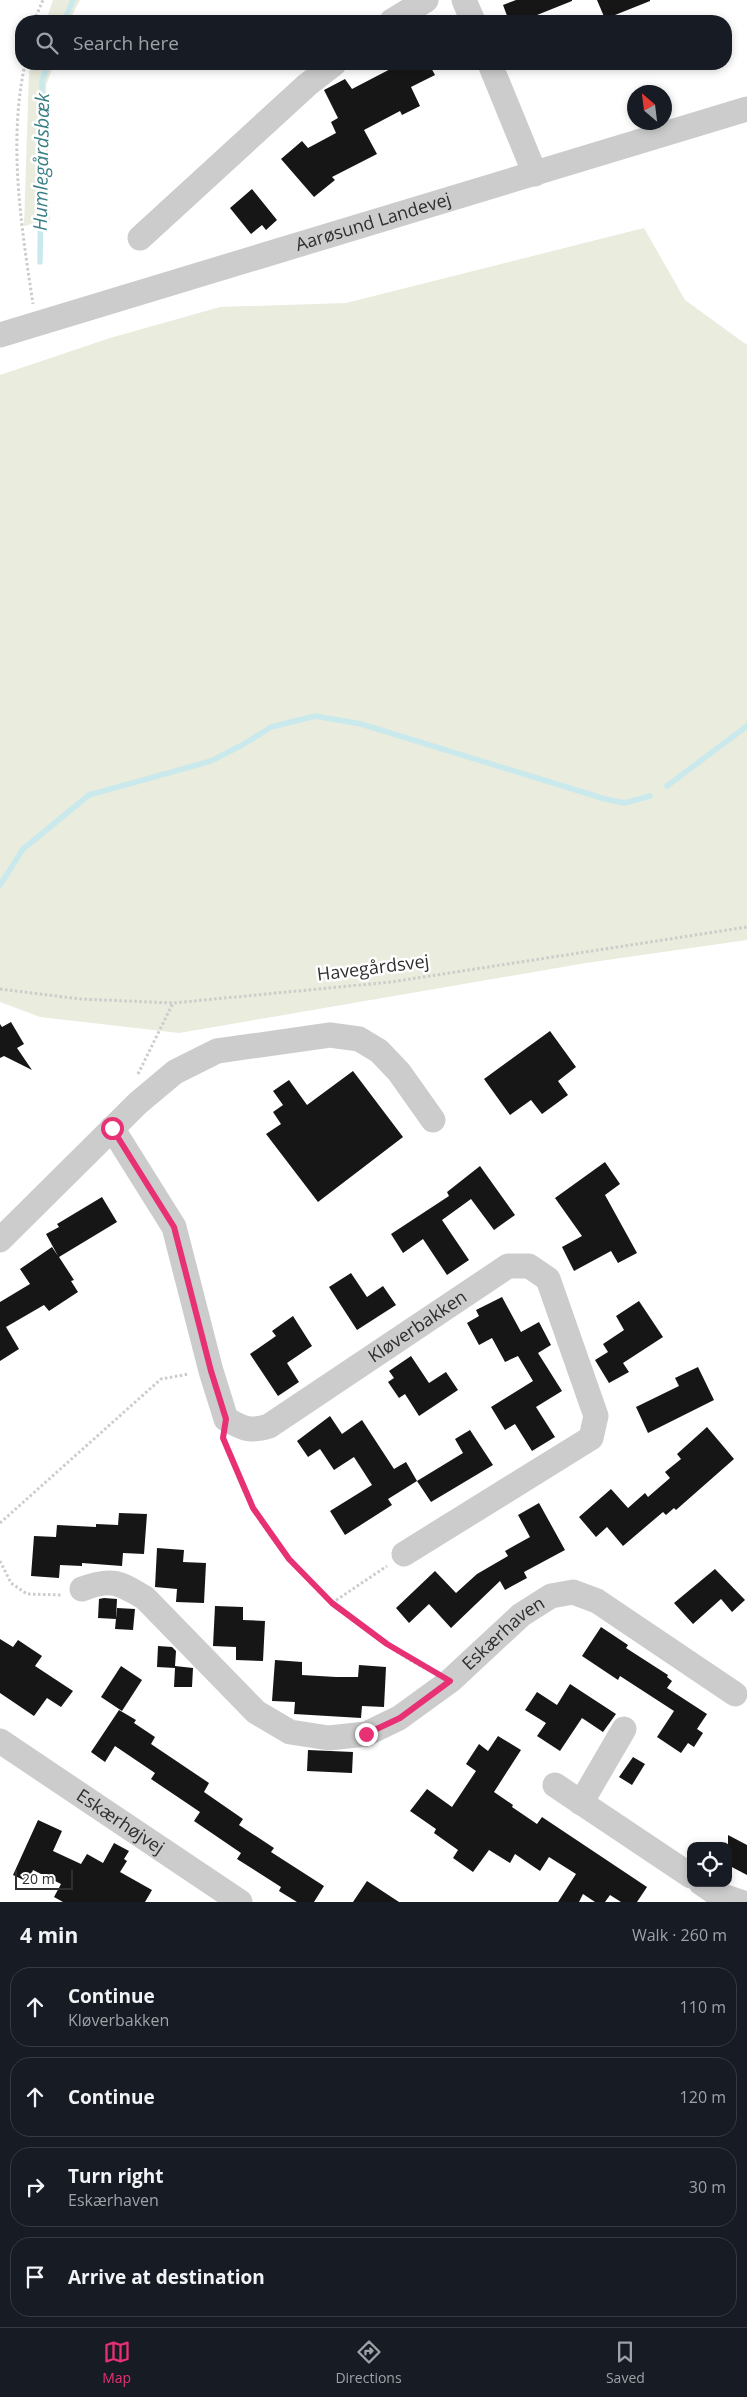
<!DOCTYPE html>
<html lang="en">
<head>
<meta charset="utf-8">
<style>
  :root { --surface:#171b24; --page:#20242c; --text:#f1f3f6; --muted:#9ea1a6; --line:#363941; --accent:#e73174 }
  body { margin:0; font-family:"Open Sans",sans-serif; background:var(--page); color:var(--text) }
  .controls { position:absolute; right:15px; bottom:15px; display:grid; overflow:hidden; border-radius:10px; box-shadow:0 2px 8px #0003 }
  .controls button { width:45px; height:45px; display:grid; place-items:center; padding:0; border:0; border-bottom:1px solid var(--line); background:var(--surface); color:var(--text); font:25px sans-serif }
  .compass { position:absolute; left:627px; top:85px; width:45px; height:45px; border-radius:50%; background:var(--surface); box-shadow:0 2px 8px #0003; rotate:332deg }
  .scale { position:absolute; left:15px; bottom:12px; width:58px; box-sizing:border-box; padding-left:5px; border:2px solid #2f2f2f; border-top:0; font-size:14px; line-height:18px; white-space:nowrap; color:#2f2f2f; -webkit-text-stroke:4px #fff; paint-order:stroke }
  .stop { position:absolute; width:15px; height:15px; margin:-11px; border:4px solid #e73174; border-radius:50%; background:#fff }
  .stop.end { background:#e73174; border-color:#fff; box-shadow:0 1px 5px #0008 }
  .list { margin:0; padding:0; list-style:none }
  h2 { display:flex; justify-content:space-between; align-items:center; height:65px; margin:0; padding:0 20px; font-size:21px }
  h2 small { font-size:16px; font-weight:400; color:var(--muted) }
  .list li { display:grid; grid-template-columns:32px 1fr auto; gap:15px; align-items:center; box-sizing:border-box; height:80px; margin:0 10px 10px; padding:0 10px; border:1px solid var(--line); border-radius:20px }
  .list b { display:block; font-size:19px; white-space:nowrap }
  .list p { margin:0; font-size:16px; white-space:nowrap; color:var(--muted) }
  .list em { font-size:16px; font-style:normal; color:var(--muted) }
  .icon { flex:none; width:28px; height:28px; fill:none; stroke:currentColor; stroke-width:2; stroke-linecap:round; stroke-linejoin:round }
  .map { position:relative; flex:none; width:747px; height:1902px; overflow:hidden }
  .search { position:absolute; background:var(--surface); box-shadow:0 2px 8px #0003; left:15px; right:15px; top:15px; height:55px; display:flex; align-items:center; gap:12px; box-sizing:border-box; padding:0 18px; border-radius:20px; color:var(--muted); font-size:19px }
  .sheet { height:425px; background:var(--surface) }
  nav { display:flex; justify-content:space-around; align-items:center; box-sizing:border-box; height:70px; border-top:1px solid var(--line); background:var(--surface); font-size:14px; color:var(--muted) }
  nav a { display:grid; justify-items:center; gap:2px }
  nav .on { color:var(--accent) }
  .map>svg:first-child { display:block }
</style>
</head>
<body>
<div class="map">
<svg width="747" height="1902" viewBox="0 0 747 1902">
  <rect width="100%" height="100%" fill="#fff"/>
  <g fill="#eaecdd">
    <polygon points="53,0 80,0 69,21 46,21"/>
    <polygon points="32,64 54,64 46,85 50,220 24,226 29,72"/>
    <polygon points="644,228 685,300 747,345 747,940 586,963 179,1033 40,1017 0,1002 0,375 110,338 220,307 346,303"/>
  </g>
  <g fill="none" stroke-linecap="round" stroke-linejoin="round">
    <g stroke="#c9e9ec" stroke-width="5.5">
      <polyline points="64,21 73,0"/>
      <polyline points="40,262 42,81 48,64"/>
      <polyline points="667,786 747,726"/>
      <polyline points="0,885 23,849 89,795 211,761 244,744 271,727 315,716 361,724 605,799 624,803 650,796"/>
    </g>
  </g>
  <g fill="#161616">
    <polygon points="516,0 572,0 572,1 537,15 539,21 509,21 503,5"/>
    <polygon points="597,0 650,0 650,1 605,19"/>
    <polygon points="400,64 429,64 435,75 411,87 420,106 402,115 400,111 364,130 377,154 332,177 335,180 314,197 281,159 302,141 308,148 336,133 331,122 338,118 324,90 345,79 352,89"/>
    <polygon points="252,189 277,220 266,230 262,225 251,234 230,208"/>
    <polygon points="11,1022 24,1044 17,1048 32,1070 4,1056 0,1058 0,1024 2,1027"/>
    <polygon points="550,1031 576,1067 558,1081 568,1095 542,1114 531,1100 510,1115 484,1079"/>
    <polygon points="353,1071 403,1137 318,1202 266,1134 281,1124 273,1112 283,1105 273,1091 289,1080 307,1105"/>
    <polygon points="605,1162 620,1184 605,1195 637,1253 618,1263 611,1251 574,1271 562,1247 582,1236 555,1198"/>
    <polygon points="480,1166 515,1215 494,1230 471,1199 442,1220 469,1260 447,1275 423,1239 403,1253 391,1234 449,1196 447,1192"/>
    <polygon points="102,1197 117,1222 59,1257 74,1280 71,1281 78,1292 49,1311 44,1305 6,1327 19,1349 0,1361 0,1302 30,1284 20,1269 52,1247 58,1256 46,1234 59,1227 57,1224"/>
    <polygon points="351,1273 367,1297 383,1286 396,1305 357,1330 329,1287"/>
    <polygon points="502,1297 521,1332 539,1322 551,1345 538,1353 562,1391 536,1407 555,1437 532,1451 515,1424 505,1430 491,1407 533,1381 518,1356 505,1362 492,1338 479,1345 467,1323 479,1316 476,1310"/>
    <polygon points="639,1301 663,1337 623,1363 629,1372 609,1383 595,1360 608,1352 603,1344 624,1330 616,1316"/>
    <polygon points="293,1316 312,1346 287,1363 299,1382 278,1396 250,1354 276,1336 272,1331"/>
    <polygon points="411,1356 429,1383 446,1372 458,1390 419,1416 405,1394 399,1398 388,1382 394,1378 389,1371"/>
    <polygon points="698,1367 714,1400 648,1433 636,1407 679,1386 675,1378"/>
    <polygon points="330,1416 342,1434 362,1420 394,1469 406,1462 417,1481 388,1499 392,1505 345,1535 330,1511 372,1485 354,1457 334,1470 320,1449 308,1457 297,1441"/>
    <polygon points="707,1427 734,1459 676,1510 674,1508 666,1515 663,1512 623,1546 607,1527 596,1537 579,1517 611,1489 628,1508 645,1493 648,1497 670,1478 665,1472 681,1459 677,1454"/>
    <polygon points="470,1430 493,1465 431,1502 417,1481 463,1453 455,1439"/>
    <polygon points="539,1503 565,1550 524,1572 527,1578 505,1590 500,1581 451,1628 429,1604 409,1623 396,1608 435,1571 456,1593 477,1574 508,1556 505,1551 530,1537 518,1515"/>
    <polygon points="119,1513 147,1514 144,1554 123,1553 122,1566 82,1563 82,1566 60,1565 59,1578 31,1576 34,1536 56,1537 57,1525 96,1527 96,1524 118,1525"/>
    <polygon points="157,1548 184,1550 183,1562 206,1563 204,1603 176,1602 177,1589 155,1587"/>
    <polygon points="715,1569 745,1600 732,1612 721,1599 693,1624 674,1603"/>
    <polygon points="104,1598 117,1599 116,1619 98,1618 99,1599"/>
    <polygon points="215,1606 243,1607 243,1620 265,1621 263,1661 236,1660 236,1647 213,1646"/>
    <polygon points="117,1608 135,1609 133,1630 115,1629"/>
    <polygon points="601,1627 628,1645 626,1648 668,1675 667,1677 672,1681 667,1688 707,1714 697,1729 703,1733 694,1747 688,1743 681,1753 657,1737 674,1711 620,1676 618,1680 582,1656"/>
    <polygon points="0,1639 13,1647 18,1640 42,1656 35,1666 73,1691 61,1707 47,1698 34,1716 0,1693"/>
    <polygon points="158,1646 172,1647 176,1651 175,1666 193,1668 192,1687 174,1687 175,1668 157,1667"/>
    <polygon points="275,1660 302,1662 302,1675 336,1677 358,1677 359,1665 386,1667 384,1707 362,1706 361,1718 294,1714 295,1702 272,1701"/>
    <polygon points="121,1666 142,1680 122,1711 101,1697"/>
    <polygon points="570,1684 616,1714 603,1732 582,1718 560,1751 537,1736 546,1723 525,1710 537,1692 557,1705"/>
    <polygon points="119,1710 136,1720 134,1723 155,1737 151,1744 209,1783 204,1792 243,1819 239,1825 274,1848 271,1852 324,1886 314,1902 297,1902 279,1891 281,1887 237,1859 241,1853 194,1821 200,1812 151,1779 155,1773 115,1746 105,1762 91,1752"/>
    <polygon points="498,1736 521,1750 494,1792 513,1805 512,1807 537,1824 542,1817 647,1887 637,1902 621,1902 610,1895 605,1902 595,1902 583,1894 579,1902 558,1902 576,1874 549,1857 540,1871 515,1854 510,1863 489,1850 473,1872 453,1858 458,1850 434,1833 436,1829 410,1811 427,1789 452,1807 476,1771 466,1764 479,1744 488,1751"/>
    <polygon points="308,1750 353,1752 352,1773 307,1771"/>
    <polygon points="633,1757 645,1764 632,1785 619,1777"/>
    <polygon points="38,1820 62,1831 53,1851 81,1864 87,1854 103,1863 114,1843 129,1851 124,1859 127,1861 120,1872 152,1890 145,1902 63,1902 54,1897 61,1884 33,1870 28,1882 13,1875"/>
    <polygon points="728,1835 747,1845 747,1875 728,1865"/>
    <polygon points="367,1881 399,1902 353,1902"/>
  </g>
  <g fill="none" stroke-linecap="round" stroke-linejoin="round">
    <g stroke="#ccc" stroke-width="3" stroke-dasharray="2.5 2.5" stroke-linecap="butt">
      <polyline points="34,21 43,0"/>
      <path d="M25,64c-17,78 -4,161 8,240"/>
      <polyline points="0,989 80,999 173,1003 391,982 747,927"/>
      <polyline points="138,1074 173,1003"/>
      <path d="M225,1444c8,21 16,43 27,63 35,64 112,129 176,163"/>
      <polyline points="0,1523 161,1379 189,1374"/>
      <polyline points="0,1561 11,1583 27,1594 62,1595"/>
      <polyline points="332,1603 387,1566"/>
    </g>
    <g stroke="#ccc" stroke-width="25">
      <polyline points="464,0 473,21"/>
      <polyline points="392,21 426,0"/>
      <polyline points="490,64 535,174"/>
      <polyline points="140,238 307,85 334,64"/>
      <path id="s1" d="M0,335l747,-226"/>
      <path id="s2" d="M112,1128l62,99 37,144 15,48c18,10 23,13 43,7l239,-160h21l19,13 48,137 -5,22 -187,116"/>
      <polyline points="0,1240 138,1103 175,1072 217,1051 330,1035 359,1039 379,1051 399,1072 433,1120"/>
      <path id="s3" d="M82,1589c29,-11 37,-7 63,9l111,114 34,20 39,6 37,-4 33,-16 51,-37 71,-66 30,-19 22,-4 24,9 138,93"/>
      <path id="s4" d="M0,1741l240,161"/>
      <polyline points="555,1785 691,1876"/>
      <polyline points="581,1803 624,1729"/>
      <polyline points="701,1883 717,1894 741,1902"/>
    </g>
  </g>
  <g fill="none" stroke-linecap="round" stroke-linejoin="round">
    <polyline stroke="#e73174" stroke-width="6" points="112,1128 174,1227 211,1371 226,1419 223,1438 253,1508 289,1559 332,1603 387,1644 450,1681 400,1718 366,1734"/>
  </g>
  <g text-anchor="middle" stroke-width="5" stroke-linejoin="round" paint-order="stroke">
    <g font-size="18" fill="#2f2f2f" stroke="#fff">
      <text dy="6" stroke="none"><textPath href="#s1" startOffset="390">Aarøsund Landevej</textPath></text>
      <text transform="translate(373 968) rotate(-7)" y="6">Havegårdsvej</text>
      <text dy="6" stroke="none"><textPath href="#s2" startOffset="540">Kløverbakken</textPath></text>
      <text dy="6" stroke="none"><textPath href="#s3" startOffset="514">Eskærhaven</textPath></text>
      <text dy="6" stroke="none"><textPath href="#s4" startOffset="145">Eskærhøjvej</textPath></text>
    </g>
    <g font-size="19" font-style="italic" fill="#387f85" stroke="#fff">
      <text transform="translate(41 162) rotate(-89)" y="7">Humlegårdsbæk</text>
    </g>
  </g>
</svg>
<div class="controls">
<button><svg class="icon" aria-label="locate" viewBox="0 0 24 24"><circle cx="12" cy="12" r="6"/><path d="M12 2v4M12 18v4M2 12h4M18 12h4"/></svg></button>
</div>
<svg class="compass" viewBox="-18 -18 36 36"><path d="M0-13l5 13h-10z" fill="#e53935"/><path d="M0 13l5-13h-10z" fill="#9ea1a6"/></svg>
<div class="scale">20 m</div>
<div class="stop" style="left:112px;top:1128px"></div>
<div class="stop end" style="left:366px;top:1734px"></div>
<div class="search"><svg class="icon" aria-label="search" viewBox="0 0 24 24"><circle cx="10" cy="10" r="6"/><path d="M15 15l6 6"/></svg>Search here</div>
</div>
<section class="sheet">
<h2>4 min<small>Walk · 260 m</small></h2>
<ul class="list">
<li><svg class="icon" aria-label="ahead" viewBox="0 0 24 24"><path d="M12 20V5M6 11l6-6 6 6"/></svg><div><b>Continue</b><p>Kløverbakken</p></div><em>110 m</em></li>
<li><svg class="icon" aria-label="ahead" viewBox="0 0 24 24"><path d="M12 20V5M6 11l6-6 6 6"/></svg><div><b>Continue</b></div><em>120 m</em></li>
<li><svg class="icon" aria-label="right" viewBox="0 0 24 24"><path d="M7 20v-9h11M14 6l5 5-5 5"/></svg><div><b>Turn right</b><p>Eskærhaven</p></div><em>30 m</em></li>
<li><svg class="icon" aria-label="arrive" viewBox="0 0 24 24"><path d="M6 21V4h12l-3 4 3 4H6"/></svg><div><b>Arrive at destination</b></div></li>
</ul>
</section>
<nav>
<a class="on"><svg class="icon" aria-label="map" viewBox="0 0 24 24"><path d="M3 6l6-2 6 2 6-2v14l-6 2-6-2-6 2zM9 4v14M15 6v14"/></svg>Map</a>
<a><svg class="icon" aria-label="directions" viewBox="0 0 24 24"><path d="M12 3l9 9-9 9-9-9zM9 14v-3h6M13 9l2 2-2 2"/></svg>Directions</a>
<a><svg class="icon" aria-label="saved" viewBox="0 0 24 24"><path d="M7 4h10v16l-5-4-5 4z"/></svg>Saved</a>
</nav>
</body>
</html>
